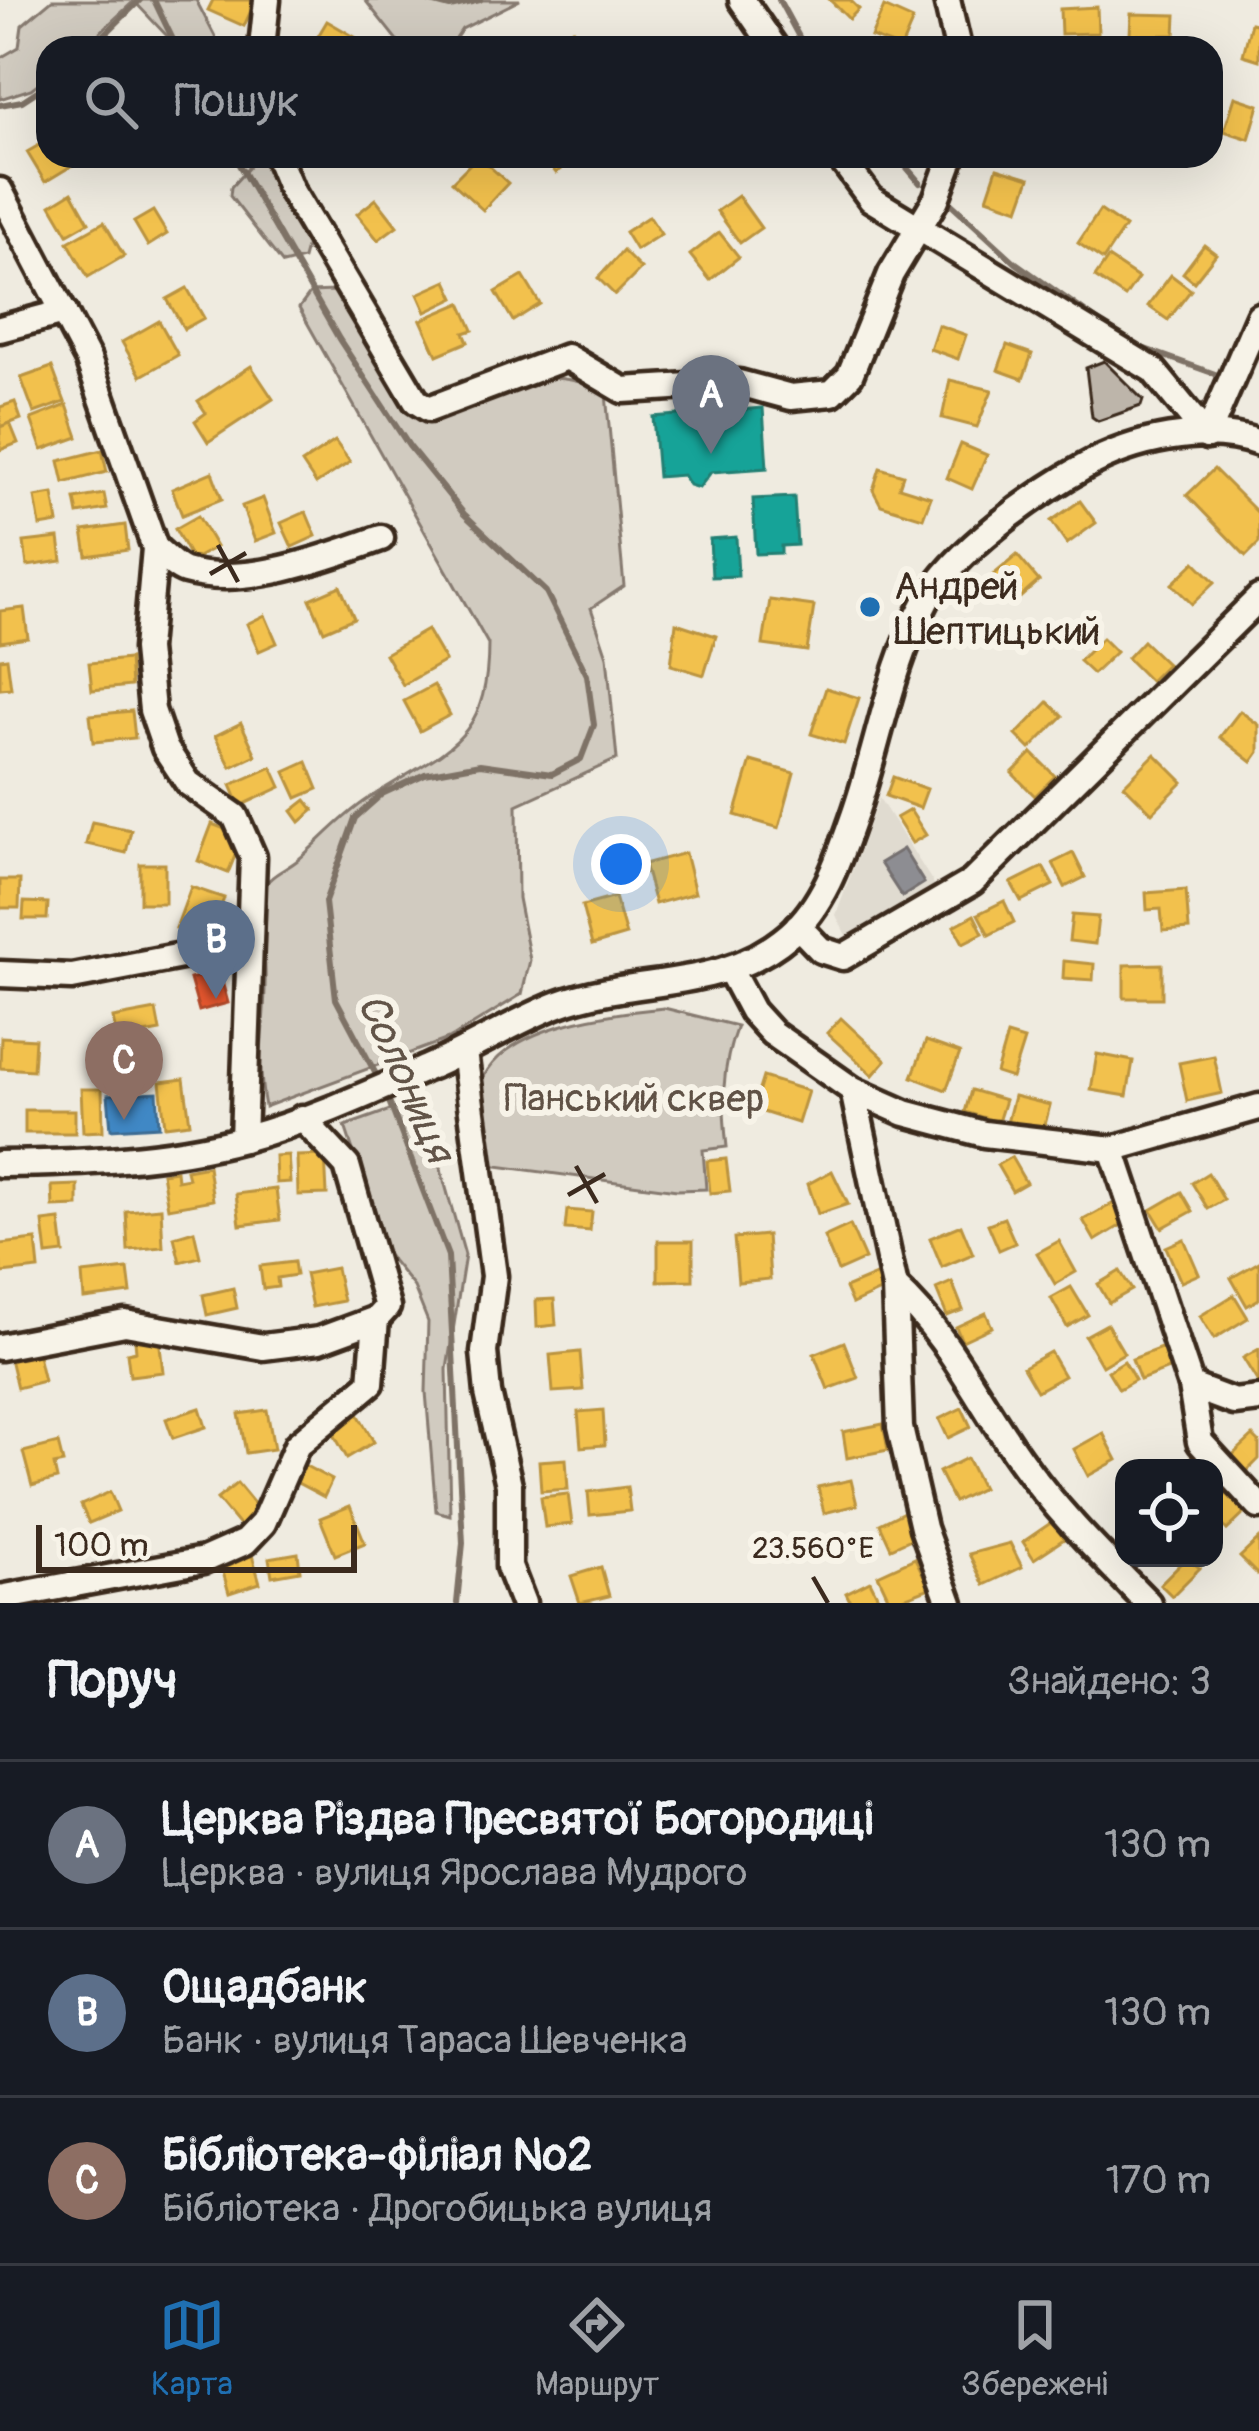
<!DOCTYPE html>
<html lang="uk">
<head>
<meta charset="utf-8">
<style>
  :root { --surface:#171b24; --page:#242831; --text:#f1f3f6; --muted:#9ea1a6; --line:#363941; --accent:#1f6fb2 }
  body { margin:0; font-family:Pangolin,sans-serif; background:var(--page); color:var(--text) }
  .controls { position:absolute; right:36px; bottom:36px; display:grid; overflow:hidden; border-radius:24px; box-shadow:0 12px 48px #0002 }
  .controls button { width:108px; height:108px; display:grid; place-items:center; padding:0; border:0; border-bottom:3px solid var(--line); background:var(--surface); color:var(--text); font:60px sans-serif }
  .scale { position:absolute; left:36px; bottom:30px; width:321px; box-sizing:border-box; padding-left:12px; border:6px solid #3b2a1e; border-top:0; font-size:33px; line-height:42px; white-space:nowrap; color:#3b2a1e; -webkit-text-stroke:9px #f7f3e8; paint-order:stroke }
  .you { position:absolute; left:621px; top:864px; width:42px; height:42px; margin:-30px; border:9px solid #fff; border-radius:50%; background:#1a73e8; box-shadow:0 0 0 18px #1a73e833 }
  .badge { display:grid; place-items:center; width:78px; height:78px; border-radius:50%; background:var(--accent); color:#fff; font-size:39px; font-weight:700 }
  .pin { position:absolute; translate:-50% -99px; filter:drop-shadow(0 3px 6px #0008) }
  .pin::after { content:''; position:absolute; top:63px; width:42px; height:36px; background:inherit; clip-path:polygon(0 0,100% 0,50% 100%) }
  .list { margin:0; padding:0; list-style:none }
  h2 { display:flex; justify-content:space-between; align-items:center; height:156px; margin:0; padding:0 48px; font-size:51px }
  h2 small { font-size:39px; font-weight:400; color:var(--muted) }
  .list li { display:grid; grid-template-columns:78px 1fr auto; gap:36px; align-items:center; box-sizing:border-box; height:168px; padding:0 48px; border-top:3px solid var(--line) }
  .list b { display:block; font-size:45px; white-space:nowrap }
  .list p { margin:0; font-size:39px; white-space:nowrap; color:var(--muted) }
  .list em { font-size:39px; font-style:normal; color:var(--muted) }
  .icon { flex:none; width:66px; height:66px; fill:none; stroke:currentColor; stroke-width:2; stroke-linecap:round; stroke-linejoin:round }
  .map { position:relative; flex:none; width:1259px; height:1603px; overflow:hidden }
  .search { position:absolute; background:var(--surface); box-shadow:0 12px 48px #0002; left:36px; right:36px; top:36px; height:132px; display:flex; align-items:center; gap:30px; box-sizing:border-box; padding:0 42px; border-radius:36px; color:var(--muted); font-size:45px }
  .sheet { height:660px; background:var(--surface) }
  nav { display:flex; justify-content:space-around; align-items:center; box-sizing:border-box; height:168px; border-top:3px solid var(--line); background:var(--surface); font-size:33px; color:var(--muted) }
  nav a { display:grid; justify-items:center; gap:6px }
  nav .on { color:var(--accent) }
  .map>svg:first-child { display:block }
</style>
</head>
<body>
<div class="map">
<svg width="1259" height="1603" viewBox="0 0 1259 1603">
  <rect width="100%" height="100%" fill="#efebe0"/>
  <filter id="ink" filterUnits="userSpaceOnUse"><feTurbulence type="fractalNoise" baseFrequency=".00833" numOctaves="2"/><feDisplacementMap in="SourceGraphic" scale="24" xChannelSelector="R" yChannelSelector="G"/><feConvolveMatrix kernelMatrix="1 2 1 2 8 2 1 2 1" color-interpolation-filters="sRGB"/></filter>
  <g filter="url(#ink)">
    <polygon fill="#e0dbd0" points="879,798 941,895 852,948 836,915"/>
    <g fill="#d1cbc0" stroke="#867a6f" stroke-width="3">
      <polygon points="52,0 196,0 221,48 167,48 168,37 134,1 83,48 48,48 48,76 31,89 0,99 0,58 19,47 22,25"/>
      <polygon points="365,0 520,0 462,29 449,48 403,48"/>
      <polygon points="230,156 264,156 307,244 303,259 283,264 230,196 231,187 249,167"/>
      <path d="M334,291l77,111c58,-11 143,-44 195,-8l18,192 -33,22 16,48 10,103 -100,46 1,93 12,62 -8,34 -71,44 -186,69c-10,-51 2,-88 0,-137 0,-24 -11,-50 -4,-74 5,-22 23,-24 38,-37 23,-20 43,-43 69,-60 75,-50 120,-52 120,-155l-189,-336 12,-16z"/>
      <path d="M664,1008l73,18c-16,43 -15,77 -10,121l-24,3 3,39 -29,1 -188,-25c-3,-21 -15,-54 -10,-74 13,-65 132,-78 185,-83z"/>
      <polygon points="421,1099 465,1255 447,1369 450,1515 436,1511 426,1392 428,1322 414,1287 387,1254 345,1126"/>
    </g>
    <g fill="#f2c14e" stroke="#bb9440" stroke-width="3">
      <polygon points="213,0 256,0 244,26 208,10"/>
      <polygon points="830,0 850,0 859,9 849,19"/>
      <polygon points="884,7 913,20 901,48 871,37"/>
      <polygon points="1097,7 1098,33 1061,34 1060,9"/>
      <polygon points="1131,14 1176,15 1175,35 1130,35"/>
      <polygon points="327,21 360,40 355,48 311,48"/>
      <polygon points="1251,23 1259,25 1259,60 1243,55"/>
      <polygon points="572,29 587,48 547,48"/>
      <polygon points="1235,97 1259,105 1249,139 1224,131"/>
      <polygon points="48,140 48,156 67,156 73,165 45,182 27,152"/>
      <polygon points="478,156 508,183 483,210 452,182"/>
      <polygon points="542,156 568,156 572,160 556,173"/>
      <polygon points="997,168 1030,178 1019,209 987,198"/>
      <polygon points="72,192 89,222 68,234 51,205"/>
      <polygon points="738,196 761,228 740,243 717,211"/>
      <polygon points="376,199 397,226 378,240 357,214"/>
      <polygon points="1100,210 1125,227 1103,260 1078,243"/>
      <polygon points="153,211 167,234 148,246 134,222"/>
      <polygon points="649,216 661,234 636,250 625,232"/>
      <polygon points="104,222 124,256 88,277 68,242"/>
      <polygon points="719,232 739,257 710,280 690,255"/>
      <polygon points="1204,245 1216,254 1194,282 1183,273"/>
      <polygon points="623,251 641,269 615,295 598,278"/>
      <polygon points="1108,258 1138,278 1125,297 1095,277"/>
      <polygon points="1171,275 1191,290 1168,320 1148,306"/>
      <polygon points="523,276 540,304 513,321 496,292"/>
      <polygon points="447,281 455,298 426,312 418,294"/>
      <polygon points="187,288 204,318 184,329 167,299"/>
      <polygon points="461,303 473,330 464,333 468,342 437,355 421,320"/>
      <polygon points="159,321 178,355 141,376 122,342"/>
      <polygon points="938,325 966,335 958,359 930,349"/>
      <polygon points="1007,345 1032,354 1023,379 998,370"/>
      <polygon points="251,366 273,399 208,442 195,421 206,413 198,401"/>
      <polygon points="52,367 65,402 34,413 21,378"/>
      <polygon points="950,380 992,390 977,427 942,418"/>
      <polygon points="15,402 21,419 0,427 0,407"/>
      <polygon points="67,405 78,437 42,450 31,419"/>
      <polygon points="10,423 18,443 0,450 0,427"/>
      <polygon points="335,441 350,462 316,484 302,463"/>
      <polygon points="961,444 987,455 972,489 947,478"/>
      <polygon points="102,450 107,472 64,483 59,461"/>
      <polygon points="880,468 903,475 899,487 931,497 923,518 881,505 873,490"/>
      <polygon points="1214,469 1259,514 1259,543 1246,556 1187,495"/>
      <polygon points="212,472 222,499 182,515 172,489"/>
      <polygon points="53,494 58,523 40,526 35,497"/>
      <polygon points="104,494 107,509 78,514 75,499"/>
      <polygon points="263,498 276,533 255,541 242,506"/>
      <polygon points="1080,501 1096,523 1067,544 1051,521"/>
      <polygon points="306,512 316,536 292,547 281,523"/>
      <polygon points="198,516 216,547 192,560 175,529"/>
      <polygon points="125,525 128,550 87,556 83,531"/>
      <polygon points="59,538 62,561 27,566 24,542"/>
      <polygon points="1017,555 1039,581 1014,603 992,576"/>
      <polygon points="1195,562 1215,582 1192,604 1172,584"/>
      <polygon points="340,586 354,618 324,631 310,599"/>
      <polygon points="770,600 814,606 807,651 763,645"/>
      <polygon points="24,608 28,638 0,642 0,611"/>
      <polygon points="265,615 277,643 259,651 247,624"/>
      <polygon points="676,623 716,636 704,675 671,665"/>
      <polygon points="427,630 445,661 403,685 385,654"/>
      <polygon points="1102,638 1116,652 1093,674 1079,661"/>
      <polygon points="1143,641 1167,664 1150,681 1127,658"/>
      <polygon points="7,658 11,688 0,689 0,659"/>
      <polygon points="129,659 131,686 92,690 89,663"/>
      <polygon points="434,685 450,715 420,731 404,701"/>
      <polygon points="826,688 859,698 844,744 811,734"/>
      <polygon points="1048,702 1063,716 1030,749 1016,735"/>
      <polygon points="132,711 135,738 93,742 90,715"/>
      <polygon points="1240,711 1259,725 1259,752 1252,762 1220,737"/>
      <polygon points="241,723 256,755 231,767 215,736"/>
      <polygon points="1032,753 1055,776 1035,796 1012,773"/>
      <polygon points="1155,754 1183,782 1152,813 1124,785"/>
      <polygon points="751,761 794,773 779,828 735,815"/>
      <polygon points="307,762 318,789 297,798 285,772"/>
      <polygon points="272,767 281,787 240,806 231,785"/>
      <polygon points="893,777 927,789 920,808 886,796"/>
      <polygon points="306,800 314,810 300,822 292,811"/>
      <polygon points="910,810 926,835 912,843 896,818"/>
      <polygon points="92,822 131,830 126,853 86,844"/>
      <polygon points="212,824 243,836 228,873 198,861"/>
      <polygon points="685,853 695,893 655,904 644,864"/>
      <polygon points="1073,853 1085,877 1065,887 1053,863"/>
      <rect x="140" y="864" width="25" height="39"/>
      <polygon points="1043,867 1053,885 1021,901 1011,883"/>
      <polygon points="0,880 20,880 19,908 0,908"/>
      <polygon points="191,887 224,898 209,940 176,928"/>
      <polygon points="1186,890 1189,929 1163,931 1161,909 1147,910 1146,893"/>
      <polygon points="615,897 626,935 592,945 582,906"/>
      <polygon points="1004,901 1014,922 989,935 978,914"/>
      <polygon points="24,902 48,903 47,919 23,919"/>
      <polygon points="974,915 983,933 963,943 954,926"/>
      <polygon points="1072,915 1098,917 1095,944 1069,941"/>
      <polygon points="1064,961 1094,964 1093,980 1063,978"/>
      <polygon points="1162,964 1162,998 1124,998 1124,965"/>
      <polygon points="156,1010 160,1031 117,1039 113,1018"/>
      <polygon points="841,1018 886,1060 873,1075 827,1033"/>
      <polygon points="1007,1035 1024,1040 1012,1078 996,1073"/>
      <polygon points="1,1037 35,1039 33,1070 0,1068"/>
      <polygon points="926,1041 960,1053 946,1090 912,1077"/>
      <polygon points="143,1051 145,1077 106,1080 104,1054"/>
      <polygon points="1097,1054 1133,1061 1127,1096 1091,1090"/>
      <polygon points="1214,1056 1222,1093 1187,1101 1179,1063"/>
      <polygon points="763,1077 808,1091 798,1123 753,1109"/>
      <polygon points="184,1079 190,1123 165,1126 160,1082"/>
      <polygon points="81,1089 102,1089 103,1131 83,1132"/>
      <polygon points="971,1090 1005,1100 998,1122 965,1112"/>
      <polygon points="1014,1096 1050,1105 1043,1133 1007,1123"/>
      <rect x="25" y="1110" width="50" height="23"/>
      <polygon points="288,1155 290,1182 276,1183 275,1156"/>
      <polygon points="325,1155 327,1194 298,1195 297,1156"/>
      <polygon points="1011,1157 1026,1183 1012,1191 997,1165"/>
      <polygon points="726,1159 730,1191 710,1193 707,1161"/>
      <polygon points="208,1166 213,1200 168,1208 162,1173 176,1171 177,1180 188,1178 186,1170"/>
      <polygon points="832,1171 848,1204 818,1214 808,1184"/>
      <polygon points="1208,1173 1224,1200 1208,1209 1192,1183"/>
      <polygon points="78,1185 78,1206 53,1207 52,1186"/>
      <polygon points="276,1189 280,1220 240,1225 236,1194"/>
      <polygon points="1182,1192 1193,1211 1162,1228 1151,1210"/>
      <polygon points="1114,1203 1125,1223 1095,1241 1083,1220"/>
      <polygon points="161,1208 163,1247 128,1250 126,1211"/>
      <polygon points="567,1210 592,1212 590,1231 565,1229"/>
      <polygon points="1004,1218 1015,1243 999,1250 988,1224"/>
      <polygon points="60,1220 64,1253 47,1255 43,1222"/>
      <polygon points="850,1225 865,1259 838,1271 824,1237"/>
      <polygon points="961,1225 973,1254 942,1267 930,1238"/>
      <polygon points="194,1231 200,1257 180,1262 174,1237"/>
      <polygon points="767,1235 770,1279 738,1282 734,1238"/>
      <polygon points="1184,1239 1199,1274 1181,1282 1166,1247"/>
      <polygon points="36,1240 39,1269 1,1273 0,1244"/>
      <polygon points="658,1241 693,1241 693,1280 658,1281"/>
      <polygon points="1059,1241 1076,1272 1055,1284 1037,1253"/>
      <polygon points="294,1262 296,1275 277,1278 278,1287 263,1289 260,1266"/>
      <polygon points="1259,1262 1259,1299 1247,1306 1231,1278"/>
      <polygon points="336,1268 343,1301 312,1307 305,1274"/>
      <polygon points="128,1269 131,1293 84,1299 82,1274"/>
      <polygon points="1120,1271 1132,1290 1109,1303 1098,1284"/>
      <polygon points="876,1275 882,1290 852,1304 845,1288"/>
      <polygon points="952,1282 963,1310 947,1316 936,1289"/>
      <polygon points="1071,1287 1088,1315 1067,1327 1051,1298"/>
      <polygon points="233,1288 237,1308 207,1315 203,1295"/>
      <polygon points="1234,1295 1248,1318 1214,1339 1200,1316"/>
      <polygon points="554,1299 556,1325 537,1327 536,1300"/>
      <polygon points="986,1313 992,1327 962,1341 956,1327"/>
      <polygon points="1107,1324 1124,1353 1102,1366 1085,1336"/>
      <polygon points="159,1337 163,1372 130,1376 127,1353 136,1351 135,1340"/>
      <polygon points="844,1342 858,1378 828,1389 814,1354"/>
      <polygon points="1166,1346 1174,1367 1140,1380 1132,1359"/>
      <polygon points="36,1347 44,1381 17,1388 9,1354"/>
      <polygon points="1259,1349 1259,1384 1243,1358"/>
      <polygon points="580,1352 583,1390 553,1392 550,1355"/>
      <polygon points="1050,1352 1064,1376 1037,1391 1023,1367"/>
      <polygon points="1124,1361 1135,1380 1119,1389 1108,1371"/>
      <polygon points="200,1408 206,1427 173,1438 166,1419"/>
      <polygon points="962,1408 971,1427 948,1438 939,1419"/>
      <polygon points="267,1410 274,1449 246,1453 239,1414"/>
      <polygon points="603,1410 605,1445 581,1447 578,1412"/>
      <polygon points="358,1414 374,1442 347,1458 331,1429"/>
      <polygon points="883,1424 888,1450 847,1458 843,1432"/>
      <polygon points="1103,1433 1117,1460 1088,1476 1074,1449"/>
      <polygon points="1253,1436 1259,1442 1259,1459 1240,1478 1225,1462"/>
      <polygon points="58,1443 63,1463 54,1465 57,1479 32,1486 23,1452"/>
      <polygon points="967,1458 982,1488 954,1502 939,1472"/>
      <polygon points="566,1459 568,1489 541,1491 539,1461"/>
      <polygon points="302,1464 332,1480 324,1497 294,1481"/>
      <polygon points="851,1480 857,1505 824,1513 818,1487"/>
      <polygon points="237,1483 261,1512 241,1528 217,1499"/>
      <polygon points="627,1487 630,1511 590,1515 588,1492"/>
      <polygon points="110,1492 118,1511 89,1523 81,1505"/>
      <polygon points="1228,1493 1246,1512 1227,1530 1214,1515 1214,1506"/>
      <polygon points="568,1494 572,1524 545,1527 541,1497"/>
      <polygon points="350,1506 365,1543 335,1555 320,1518"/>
      <polygon points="912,1508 924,1533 891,1548 880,1524"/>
      <polygon points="1052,1522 1064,1539 1034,1559 1023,1542"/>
      <polygon points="1259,1539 1259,1576 1240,1557"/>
      <polygon points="1010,1543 1022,1567 984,1585 969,1554"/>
      <polygon points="298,1553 300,1571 272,1576 269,1558"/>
      <polygon points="252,1555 260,1583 229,1593 221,1565"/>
      <polygon points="915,1558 930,1588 891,1603 878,1575"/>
      <polygon points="1186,1558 1200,1568 1172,1596 1160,1584"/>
      <polygon points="601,1567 609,1596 580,1603 571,1576"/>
      <polygon points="870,1581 881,1603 851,1603 846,1593"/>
    </g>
    <polygon fill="#e4572e" stroke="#b14a29" stroke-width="3" points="219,971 228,1003 199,1011 190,979"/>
    <polygon fill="#3f88c5" stroke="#3e6c93" stroke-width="3" points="157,1092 159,1126 111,1129 108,1095"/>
    <g fill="#17a398" stroke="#227f73" stroke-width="3">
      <polygon points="691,400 701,403 707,413 763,408 767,468 711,472 699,488 689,485 683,475 658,477 653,417 678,415"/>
      <polygon points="794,497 797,545 781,546 781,553 756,554 753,499"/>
      <polygon points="736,537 738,576 712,577 710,539"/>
    </g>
    <polygon fill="#8d8d92" stroke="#746f6f" stroke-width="3" points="903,849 924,883 902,897 880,863"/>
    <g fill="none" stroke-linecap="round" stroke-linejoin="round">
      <g stroke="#7e7266" stroke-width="6">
        <polyline points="154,0 177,48"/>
        <polyline points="424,0 450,7 480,0"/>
        <polyline points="779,0 805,48"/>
        <polyline points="91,48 140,0"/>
        <polyline points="0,105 22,101 48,84"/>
        <polyline points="234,156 339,339 409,446 464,514 546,592 587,675 594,725 581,759 552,774 480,764 425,774 382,794 355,818 325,902 336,999 379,1080"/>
        <polyline points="897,156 920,183"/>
        <polyline points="946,199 1016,263 1120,337"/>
        <polyline points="1131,344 1218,375"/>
        <polyline points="385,1091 448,1256 463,1543 457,1603"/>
      </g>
    </g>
    <polygon fill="#bdb5aa" stroke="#3b2a1e" stroke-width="3" points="1104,361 1143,400 1141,406 1098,421 1092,417 1086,368"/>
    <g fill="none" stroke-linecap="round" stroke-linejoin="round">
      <g stroke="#3b2a1e" stroke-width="33">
        <g id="minor">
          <polyline points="742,0 775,48"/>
          <polyline points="947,0 958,48"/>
          <polyline points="262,48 267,0"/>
          <polyline points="277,156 291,190 416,401 429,409 567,357 623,390 739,383 791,397 832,393 850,375 891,274 936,199 952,156"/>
          <polyline points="839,156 871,199 1153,370 1207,436"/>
          <polyline points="0,191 88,359 155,548 146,649 152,710 165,748 188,783 235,816 253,857 243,1139"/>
          <polyline points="0,329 64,312"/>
          <polyline points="1207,436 1259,316"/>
          <path d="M155,548c9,7 20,20 30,23 60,17 141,-13 196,-33"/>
          <polyline points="798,926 821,950 843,957 972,882 1259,598"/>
          <polyline points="730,970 752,1011 772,1033 853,1090 905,1113 984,1134 1112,1149 1259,1107"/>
          <polyline points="0,974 72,977 208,951 248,954"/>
          <polyline points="464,1052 494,1276 484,1352 488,1393 509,1485 509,1567 523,1603"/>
          <polyline points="853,1090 895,1287 900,1428 923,1528 950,1603"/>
          <polyline points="1112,1149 1191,1386 1234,1402 1259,1399"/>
          <path d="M0,1164c80,-1 165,-4 243,-25 63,-17 127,-46 186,-72 45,-19 85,-46 130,-63 78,-29 163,-11 231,-70 34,-29 50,-78 64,-118 25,-71 36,-149 72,-215 29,-50 108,-106 158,-134 48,-27 122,-44 175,-24"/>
          <path d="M895,1287c54,49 82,112 124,171 37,53 84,99 129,145"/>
          <polyline points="0,1347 125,1323 263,1347 319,1340 376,1319 387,1307 347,1166 302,1118"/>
          <polyline points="1191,1386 1200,1442 1259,1506"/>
          <polyline points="0,1598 204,1560 245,1542 263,1523 297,1445 371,1383 376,1319"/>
        </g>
      </g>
      <use href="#minor" stroke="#f7f3e8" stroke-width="24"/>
    </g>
  </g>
  <path fill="none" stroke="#3b2a1e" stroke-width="4.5" d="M218,545l20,37M210,574l36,-21M576,1166l21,37M568,1195l37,-21M813,1577l15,26"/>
  <circle fill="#1f6fb2" stroke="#f7f3e8" stroke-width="4.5" cx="870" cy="607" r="12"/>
  <g text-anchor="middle" stroke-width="12" stroke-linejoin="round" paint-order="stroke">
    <g font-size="39" fill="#3b2a1e" stroke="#f7f3e8" text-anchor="start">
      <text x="894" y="599">Андрей<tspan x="894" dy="45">Шептицький</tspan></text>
    </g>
    <g font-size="39" fill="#605246" stroke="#f7f3e8">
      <text x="634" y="1111">Панський сквер</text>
    </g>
    <g font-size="42" font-style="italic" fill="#625448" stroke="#f7f3e8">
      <text transform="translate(407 1077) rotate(66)" y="15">Солониця</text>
    </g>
  </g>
  <g font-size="30" text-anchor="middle" fill="#3b2a1e" stroke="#f7f3e8" stroke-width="12" stroke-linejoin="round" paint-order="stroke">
    <text x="813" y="1558">23.560°E</text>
  </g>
</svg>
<div class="controls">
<button><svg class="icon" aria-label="locate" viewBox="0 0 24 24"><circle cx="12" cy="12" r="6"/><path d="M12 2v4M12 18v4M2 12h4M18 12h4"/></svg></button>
</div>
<div class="scale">100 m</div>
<div class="you"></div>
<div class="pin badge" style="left:711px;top:454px;background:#6b7280">A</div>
<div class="pin badge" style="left:216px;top:999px;background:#5c6f8a">B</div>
<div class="pin badge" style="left:124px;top:1120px;background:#8d6e63">C</div>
<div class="search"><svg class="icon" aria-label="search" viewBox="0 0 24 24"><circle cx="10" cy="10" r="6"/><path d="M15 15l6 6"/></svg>Пошук</div>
</div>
<section class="sheet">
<h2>Поруч<small>Знайдено: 3</small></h2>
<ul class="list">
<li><span class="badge" style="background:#6b7280">A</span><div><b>Церква Різдва Пресвятої Богородиці</b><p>Церква · вулиця Ярослава Мудрого</p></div><em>130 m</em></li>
<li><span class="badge" style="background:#5c6f8a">B</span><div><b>Ощадбанк</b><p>Банк · вулиця Тараса Шевченка</p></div><em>130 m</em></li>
<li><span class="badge" style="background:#8d6e63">C</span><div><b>Бібліотека-філіал №2</b><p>Бібліотека · Дрогобицька вулиця</p></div><em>170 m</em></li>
</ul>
</section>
<nav>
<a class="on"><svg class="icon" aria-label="map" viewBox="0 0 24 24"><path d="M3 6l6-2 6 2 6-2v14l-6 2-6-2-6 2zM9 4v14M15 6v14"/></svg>Карта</a>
<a><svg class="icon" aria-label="directions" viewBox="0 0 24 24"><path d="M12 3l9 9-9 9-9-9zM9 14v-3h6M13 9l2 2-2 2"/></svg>Маршрут</a>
<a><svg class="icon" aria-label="saved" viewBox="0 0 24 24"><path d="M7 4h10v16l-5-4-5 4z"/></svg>Збережені</a>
</nav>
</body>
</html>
